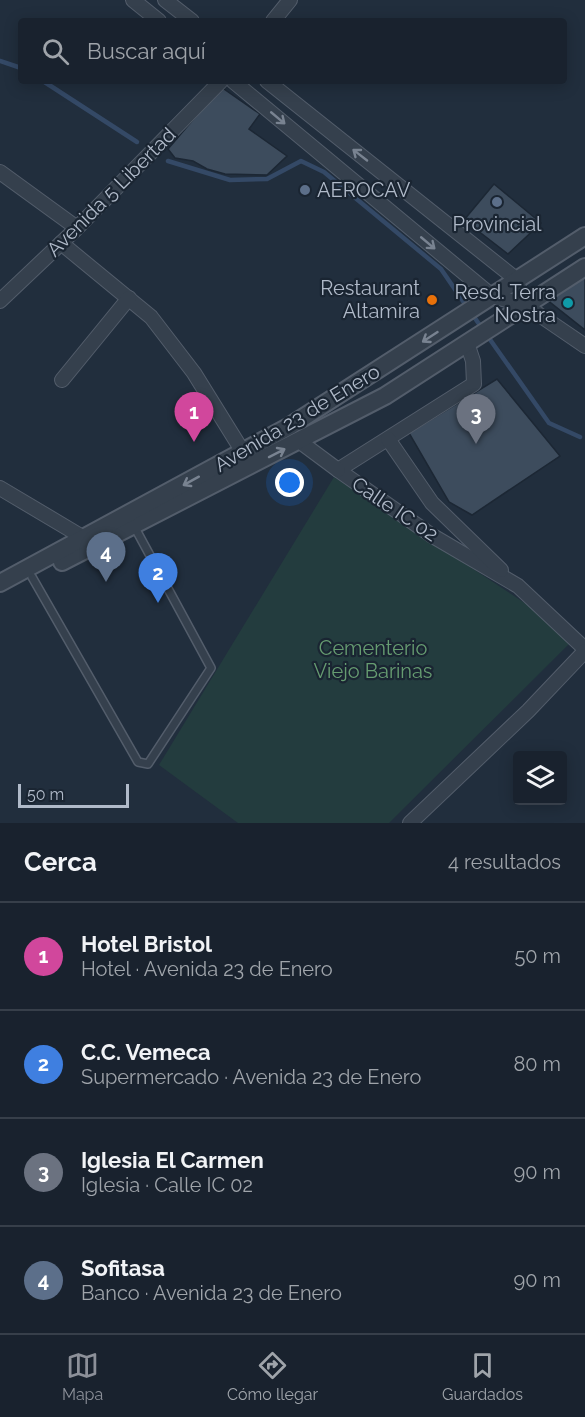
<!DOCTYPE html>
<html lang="es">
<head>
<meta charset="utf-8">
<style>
  :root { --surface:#19222e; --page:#222a36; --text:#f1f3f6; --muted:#9fa4aa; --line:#373f4a; --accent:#8c9099 }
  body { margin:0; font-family:Raleway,sans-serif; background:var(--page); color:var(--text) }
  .controls { position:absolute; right:18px; bottom:18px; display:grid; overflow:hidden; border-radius:6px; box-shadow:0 3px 15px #0003 }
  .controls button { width:54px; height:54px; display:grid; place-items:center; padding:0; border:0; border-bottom:2px solid var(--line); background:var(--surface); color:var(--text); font:30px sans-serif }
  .scale { position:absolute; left:18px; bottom:15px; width:111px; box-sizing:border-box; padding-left:6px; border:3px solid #b0bac9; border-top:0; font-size:16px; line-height:21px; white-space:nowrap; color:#b0bac9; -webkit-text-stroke:4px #1a2532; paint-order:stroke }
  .you { position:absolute; left:290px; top:483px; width:21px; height:21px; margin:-15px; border:4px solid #fff; border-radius:50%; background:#1a73e8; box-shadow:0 0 0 9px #1a73e833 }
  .badge { display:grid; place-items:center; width:39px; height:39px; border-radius:50%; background:var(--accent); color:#fff; font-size:20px; font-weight:700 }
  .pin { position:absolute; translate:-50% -50px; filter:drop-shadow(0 2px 3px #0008) }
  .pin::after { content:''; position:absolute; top:32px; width:21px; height:18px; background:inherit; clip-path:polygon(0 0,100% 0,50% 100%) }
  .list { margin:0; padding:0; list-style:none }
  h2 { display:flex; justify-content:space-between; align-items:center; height:78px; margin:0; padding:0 24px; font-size:26px }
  h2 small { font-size:20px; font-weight:400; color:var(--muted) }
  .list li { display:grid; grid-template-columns:39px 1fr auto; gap:18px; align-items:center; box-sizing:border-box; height:108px; padding:0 24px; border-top:2px solid var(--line) }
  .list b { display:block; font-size:22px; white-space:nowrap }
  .list p { margin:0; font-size:20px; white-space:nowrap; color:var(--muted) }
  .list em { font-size:20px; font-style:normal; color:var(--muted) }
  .icon { flex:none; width:33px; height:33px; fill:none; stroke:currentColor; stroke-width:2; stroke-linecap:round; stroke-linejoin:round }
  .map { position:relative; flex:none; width:585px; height:823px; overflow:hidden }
  .search { position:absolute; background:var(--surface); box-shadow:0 3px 15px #0003; left:18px; right:18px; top:18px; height:66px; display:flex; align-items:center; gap:15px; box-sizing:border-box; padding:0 21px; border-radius:6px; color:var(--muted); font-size:22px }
  .sheet { height:510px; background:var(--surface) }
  nav { display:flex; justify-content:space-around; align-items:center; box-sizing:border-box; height:84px; border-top:2px solid var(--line); background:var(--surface); font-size:16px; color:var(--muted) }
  nav a { display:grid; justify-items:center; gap:3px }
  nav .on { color:var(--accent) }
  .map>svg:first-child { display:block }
</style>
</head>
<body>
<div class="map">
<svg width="585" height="823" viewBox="0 0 585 823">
  <rect width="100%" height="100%" fill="#212e3d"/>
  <polygon fill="#233c3e" points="334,477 576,637 389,823 238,823 159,765"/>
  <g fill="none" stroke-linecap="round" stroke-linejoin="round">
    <g stroke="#344966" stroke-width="4.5">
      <polyline points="0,61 21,68"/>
      <polyline points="43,81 137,142"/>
      <polyline points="168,161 230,180 267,179 301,161 324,172 441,269 467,307"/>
      <polyline points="472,314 549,423 580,437"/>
    </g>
  </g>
  <g fill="#3d4c5d" stroke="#1c2734" stroke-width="1.5">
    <polygon points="221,87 260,114 249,129 287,156 267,175 225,174 207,169 193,161 175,158 168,149"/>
    <polygon points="494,184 541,223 508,254 464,220"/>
    <polygon points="585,274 585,330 546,299"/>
    <polygon points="497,379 560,456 472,515 449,502 409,433"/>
  </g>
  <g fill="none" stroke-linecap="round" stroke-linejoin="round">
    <g stroke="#535d6b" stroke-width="10">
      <polyline id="service" points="32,577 138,762 148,764 211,668 134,526"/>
    </g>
    <g stroke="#535d6b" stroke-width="16">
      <g id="minor">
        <polyline points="133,0 159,21"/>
        <polyline points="165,0 192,21"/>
        <polyline points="273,21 290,0"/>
        <polyline points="233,81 492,296 525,305 585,346"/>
        <polyline points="267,81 516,279 525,305"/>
        <polyline points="0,172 77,228"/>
        <polyline points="61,243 151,317 194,373 243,452"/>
        <polyline points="0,301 77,228 221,81"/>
        <polyline points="467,343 473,361 474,384 338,470 431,535 518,586 585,649"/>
        <polyline points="62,380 129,298"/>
        <polyline points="388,439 432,503 501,570"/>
        <polyline points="299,441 338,470"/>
        <polyline points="0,488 84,538"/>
        <polyline points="410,823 528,711 585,651"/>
      </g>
    </g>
    <g stroke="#535d6b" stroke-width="20">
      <g id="tertiary">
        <polyline points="62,562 385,396 585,267"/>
        <polyline points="0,583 290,426 585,236"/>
      </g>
    </g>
    <use href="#service" stroke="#35404d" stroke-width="7"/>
    <use href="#minor" stroke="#35404d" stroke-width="14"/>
    <use href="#tertiary" stroke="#35404d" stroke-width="16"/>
  </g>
  <defs><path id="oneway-shaft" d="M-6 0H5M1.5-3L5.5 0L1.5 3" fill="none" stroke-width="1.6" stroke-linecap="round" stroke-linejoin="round" transform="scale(1.5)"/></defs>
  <g stroke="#798391">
    <use href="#oneway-shaft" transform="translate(278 118) rotate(40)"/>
    <use href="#oneway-shaft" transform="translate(360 155) rotate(-142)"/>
    <use href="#oneway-shaft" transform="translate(428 243) rotate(40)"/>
    <use href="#oneway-shaft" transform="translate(430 337) rotate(147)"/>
    <use href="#oneway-shaft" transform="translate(277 453) rotate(-27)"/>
    <use href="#oneway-shaft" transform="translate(191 481) rotate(151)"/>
  </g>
  <g fill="#5c6f8a" stroke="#1a2532" stroke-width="2">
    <circle cx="305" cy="190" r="6"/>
    <circle cx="497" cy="202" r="6"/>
  </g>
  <circle fill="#e8710a" stroke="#1a2532" stroke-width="2" cx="432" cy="300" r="6"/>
  <circle fill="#0f9aa8" stroke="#1a2532" stroke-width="2" cx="568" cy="303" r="6"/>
  <g text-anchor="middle" stroke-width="4.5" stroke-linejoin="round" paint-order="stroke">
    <g font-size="20" fill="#b0bac9" stroke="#1a2532" text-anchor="end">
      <text x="317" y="197" text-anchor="start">AEROCAV</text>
      <text x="497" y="231" text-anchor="middle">Provincial</text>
      <text x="420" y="295">Restaurant<tspan x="420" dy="23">Altamira</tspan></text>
      <text x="556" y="299">Resd. Terra<tspan x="556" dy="23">Nostra</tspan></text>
    </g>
    <g font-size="20" fill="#b0bac9" stroke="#1a2532">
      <text transform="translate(111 192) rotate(-45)" y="7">Avenida 5 Libertad</text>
      <text transform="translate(297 418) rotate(-31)" y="7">Avenida 23 de Enero</text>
      <text transform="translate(395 509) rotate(34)" y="7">Calle IC 02</text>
    </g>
    <g font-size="20" fill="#669c71" stroke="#1a2532">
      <text x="373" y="655">Cementerio<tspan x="373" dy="23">Viejo Barinas</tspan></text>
    </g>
  </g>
</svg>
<div class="controls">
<button><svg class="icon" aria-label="layers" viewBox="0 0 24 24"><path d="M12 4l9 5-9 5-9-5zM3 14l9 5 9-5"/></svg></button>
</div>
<div class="scale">50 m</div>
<div class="you"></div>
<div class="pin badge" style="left:194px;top:442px;background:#d1479c">1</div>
<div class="pin badge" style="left:158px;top:603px;background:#3f7fe0">2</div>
<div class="pin badge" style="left:476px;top:444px;background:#6b7280">3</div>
<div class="pin badge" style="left:106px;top:582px;background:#5c6f8a">4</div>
<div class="search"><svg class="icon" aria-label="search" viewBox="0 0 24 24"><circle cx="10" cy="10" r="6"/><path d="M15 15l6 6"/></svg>Buscar aquí</div>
</div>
<section class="sheet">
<h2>Cerca<small>4 resultados</small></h2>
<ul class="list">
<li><span class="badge" style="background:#d1479c">1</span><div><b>Hotel Bristol</b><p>Hotel · Avenida 23 de Enero</p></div><em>50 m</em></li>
<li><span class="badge" style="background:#3f7fe0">2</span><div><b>C.C. Vemeca</b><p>Supermercado · Avenida 23 de Enero</p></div><em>80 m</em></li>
<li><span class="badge" style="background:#6b7280">3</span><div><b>Iglesia El Carmen</b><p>Iglesia · Calle IC 02</p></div><em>90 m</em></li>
<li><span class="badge" style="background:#5c6f8a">4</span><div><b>Sofitasa</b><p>Banco · Avenida 23 de Enero</p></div><em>90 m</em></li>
</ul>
</section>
<nav>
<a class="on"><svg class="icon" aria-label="map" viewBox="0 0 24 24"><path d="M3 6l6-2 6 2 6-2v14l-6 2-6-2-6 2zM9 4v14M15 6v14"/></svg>Mapa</a>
<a><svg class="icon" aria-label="directions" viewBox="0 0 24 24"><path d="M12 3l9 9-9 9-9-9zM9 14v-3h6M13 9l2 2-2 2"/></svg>Cómo llegar</a>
<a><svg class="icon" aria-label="saved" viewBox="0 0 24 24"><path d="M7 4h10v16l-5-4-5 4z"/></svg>Guardados</a>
</nav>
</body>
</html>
